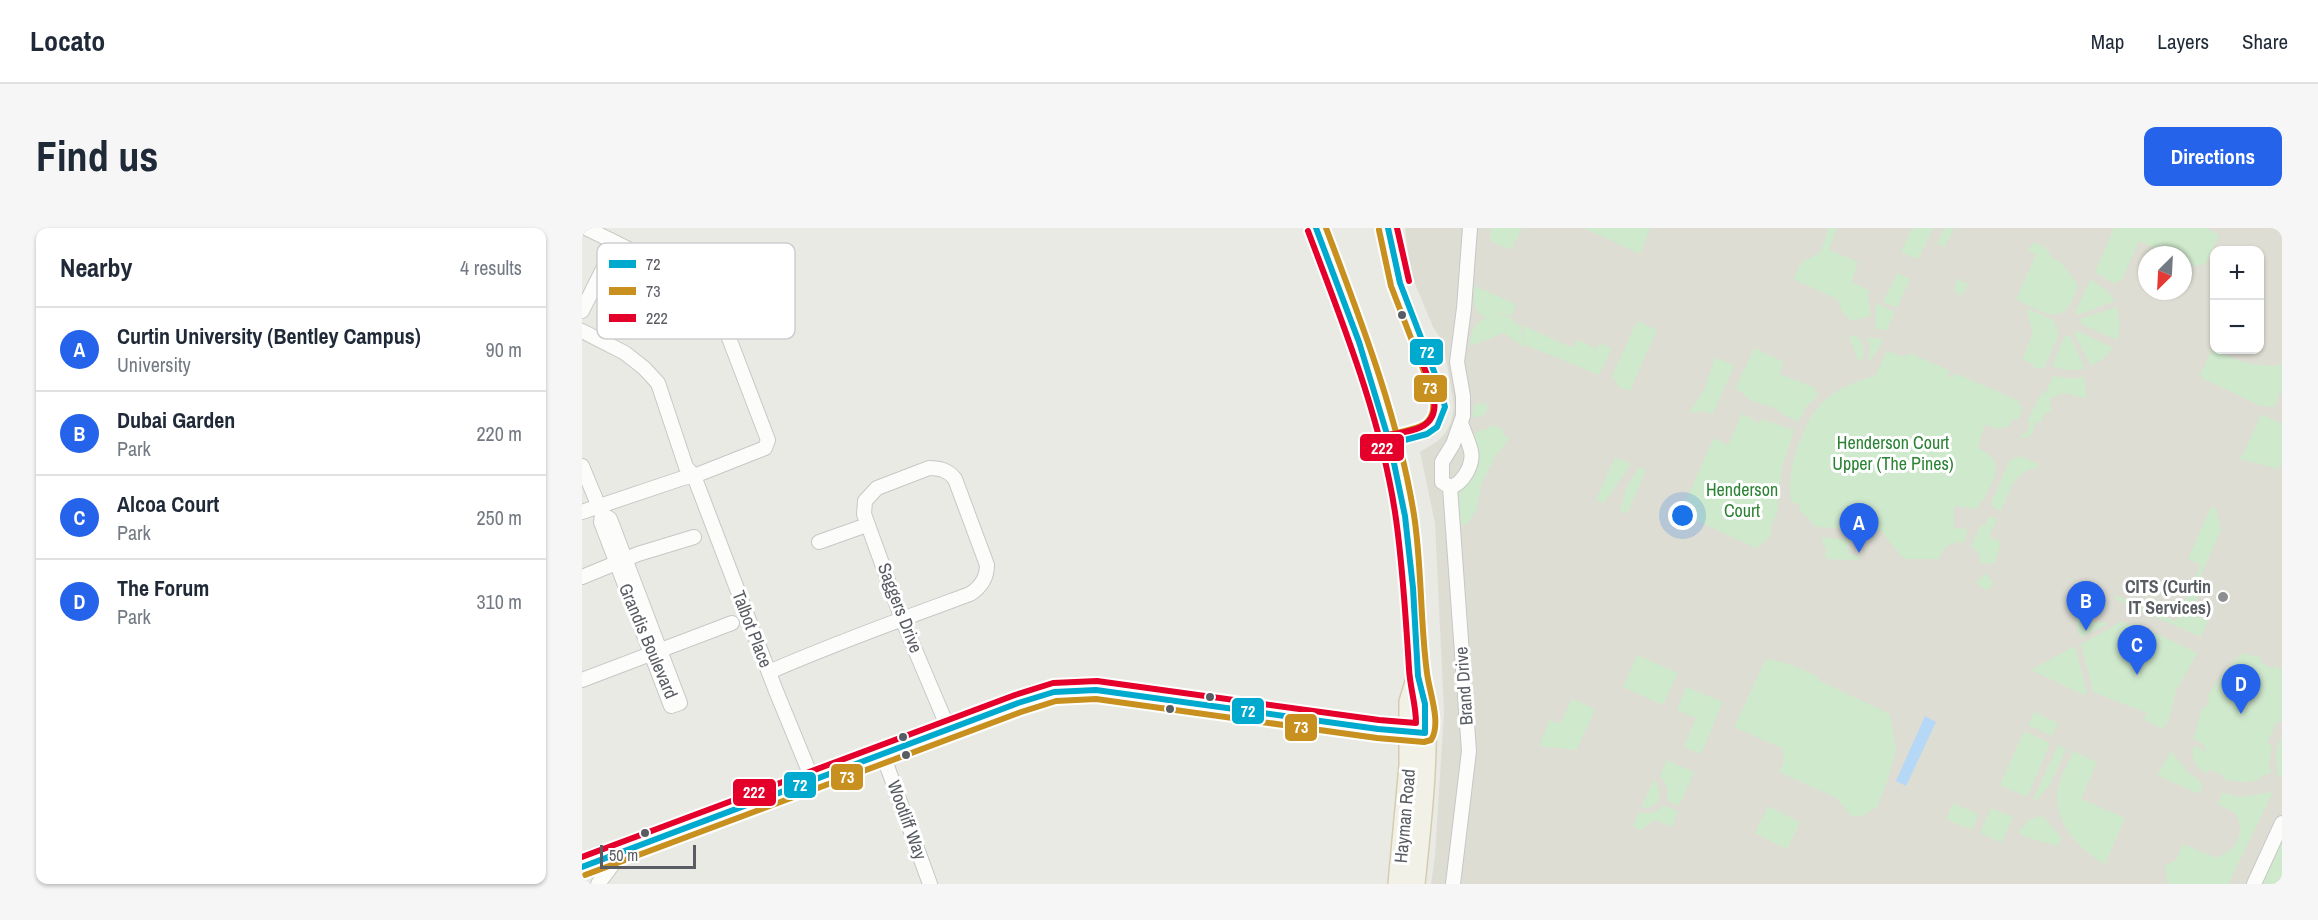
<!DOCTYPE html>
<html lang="en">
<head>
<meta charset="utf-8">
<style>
  :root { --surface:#fff; --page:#f6f6f7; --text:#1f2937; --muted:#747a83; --line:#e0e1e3; --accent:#2563eb }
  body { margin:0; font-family:"Archivo Narrow",sans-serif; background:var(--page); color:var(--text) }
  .controls { position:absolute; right:18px; top:18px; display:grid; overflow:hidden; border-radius:12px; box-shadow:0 2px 4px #0004 }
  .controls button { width:54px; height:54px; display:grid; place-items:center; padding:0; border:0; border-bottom:2px solid var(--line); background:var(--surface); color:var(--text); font:30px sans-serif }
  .compass { position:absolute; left:1556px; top:18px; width:54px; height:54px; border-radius:50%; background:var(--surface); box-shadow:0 2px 4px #0004; rotate:204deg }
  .scale { position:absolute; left:18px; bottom:15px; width:96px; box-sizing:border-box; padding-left:6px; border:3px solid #595d63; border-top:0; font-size:16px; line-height:21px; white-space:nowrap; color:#595d63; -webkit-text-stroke:4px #fff; paint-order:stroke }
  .you { position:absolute; left:1101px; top:288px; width:21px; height:21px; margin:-15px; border:4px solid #fff; border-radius:50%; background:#1a73e8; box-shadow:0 0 0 9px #1a73e833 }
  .badge { display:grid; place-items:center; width:39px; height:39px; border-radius:50%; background:var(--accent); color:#fff; font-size:20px; font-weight:700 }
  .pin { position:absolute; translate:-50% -50px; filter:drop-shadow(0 2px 3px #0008) }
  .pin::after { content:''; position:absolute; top:32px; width:21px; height:18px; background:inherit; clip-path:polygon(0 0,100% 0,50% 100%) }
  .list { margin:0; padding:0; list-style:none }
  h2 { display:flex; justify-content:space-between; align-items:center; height:78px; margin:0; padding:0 24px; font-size:26px }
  h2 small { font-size:20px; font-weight:400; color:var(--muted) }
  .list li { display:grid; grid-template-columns:39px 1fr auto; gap:18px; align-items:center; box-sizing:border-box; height:84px; padding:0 24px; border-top:2px solid var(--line) }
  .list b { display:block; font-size:22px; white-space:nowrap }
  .list p { margin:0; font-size:20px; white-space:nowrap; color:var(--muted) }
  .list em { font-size:20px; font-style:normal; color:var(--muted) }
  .map { position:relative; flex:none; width:1700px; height:656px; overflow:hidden; border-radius:12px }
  header { display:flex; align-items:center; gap:36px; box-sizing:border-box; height:84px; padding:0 30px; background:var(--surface); border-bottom:2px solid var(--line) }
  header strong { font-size:28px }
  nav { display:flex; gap:33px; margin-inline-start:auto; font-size:21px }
  .intro { display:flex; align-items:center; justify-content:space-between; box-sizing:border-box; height:144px; padding:0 36px }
  h1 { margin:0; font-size:42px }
  .button { padding:15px 27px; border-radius:12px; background:var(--accent); color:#fff; font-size:21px; font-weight:700 }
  main { display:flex; gap:36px; padding:0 36px }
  aside { flex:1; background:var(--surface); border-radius:12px; box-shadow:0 2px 4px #0004 }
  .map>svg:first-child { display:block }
</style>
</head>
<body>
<header>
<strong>Locato</strong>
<nav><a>Map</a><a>Layers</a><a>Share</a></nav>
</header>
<div class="intro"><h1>Find us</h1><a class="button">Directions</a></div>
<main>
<aside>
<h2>Nearby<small>4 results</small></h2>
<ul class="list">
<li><span class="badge">A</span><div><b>Curtin University (Bentley Campus)</b><p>University</p></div><em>90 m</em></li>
<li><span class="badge">B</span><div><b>Dubai Garden</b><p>Park</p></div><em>220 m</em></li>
<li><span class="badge">C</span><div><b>Alcoa Court</b><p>Park</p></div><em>250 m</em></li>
<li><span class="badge">D</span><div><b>The Forum</b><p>Park</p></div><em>310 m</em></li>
</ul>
</aside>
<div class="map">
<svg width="1700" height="656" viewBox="0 0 1700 656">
  <rect width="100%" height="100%" fill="#eaeae4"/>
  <path fill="#ddddd3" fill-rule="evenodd" d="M823,0h877v656h-851l4,-28 9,-144 -9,-189 -15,-71 18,-11 8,-9 5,-10 3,-17 -11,-63 -10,-15 -17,-41 -6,-19zM1632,22h46v100h-46zM1565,27h36v36h-36z"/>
  <g fill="#cfe9cd">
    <polygon points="909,0 940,0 929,22 908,13"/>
    <polygon points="1002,0 1068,0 1058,26"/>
    <polygon points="1247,0 1255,0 1247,22 1276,34 1270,54 1288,63 1286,68 1289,88 1269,93 1260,83 1255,71 1211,51 1220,34 1238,25"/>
    <polygon points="1330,0 1351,0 1337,30 1335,29 1334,31 1319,24"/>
    <polygon points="1362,0 1372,0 1363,19 1355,16"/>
    <polygon points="1532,0 1624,0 1637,7 1624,36 1613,38 1601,33 1601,27 1588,27 1557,13 1540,51 1532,56 1513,44"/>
    <path d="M1451,14l13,6 7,11 8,3 17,23c-3,7 -5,16 -10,22 -12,18 -38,-2 -52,-8l20,-44 -8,-4z"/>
    <polygon points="1315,45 1328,51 1315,80 1301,74"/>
    <polygon points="1375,49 1380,54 1387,55 1379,68 1372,62"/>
    <polygon points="1509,51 1525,63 1533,73 1496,87 1493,84"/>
    <path d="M892,58l42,18 -5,12 -11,-3 -16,4c-12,-8 -10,-19 -10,-31z"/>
    <polygon points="1294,75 1313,84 1305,102 1293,101"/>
    <polygon points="1535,79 1538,99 1535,112 1499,96 1498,91"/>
    <polygon points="1444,80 1471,92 1477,106 1462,140 1451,140 1452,137 1440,131 1451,105"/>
    <path d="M913,86c19,1 31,15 30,34l-21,-15 -34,13c-1,-17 9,-28 25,-32z"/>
    <polygon points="1055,93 1075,102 1048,163 1037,159 1030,148"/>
    <polygon points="937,96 991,120 995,112 1015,121 1017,115 1030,120 1017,147 944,117 942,103"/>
    <polygon points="1496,103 1531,120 1521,131 1509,138 1492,106"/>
    <path d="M1267,108h8c8,8 8,14 5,24h-4z"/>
    <polygon points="1483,108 1488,108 1503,141 1483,142 1470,138"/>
    <polygon points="1285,109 1301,111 1293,127 1286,134 1288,120"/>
    <path d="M1631,119c22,15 41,20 69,18v25l-8,17 -13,-1 -59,-28 -2,-3z"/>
    <polygon points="1172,120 1202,134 1197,146 1232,159 1236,167 1224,179 1216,194 1201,186 1193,180 1168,172 1161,165 1153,161"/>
    <path d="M1305,123l17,6 6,-4 40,18 -2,5 4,2 3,-5 64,28 -1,4 5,2 -5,13 -5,-2 -3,8 -12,3 -13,-5 -7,24c29,15 17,27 6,51l-3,2 -4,8 -23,-3v22l14,1 -4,14c-12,-2 -21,4 -25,16h-35l-23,-28 -65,-4 -17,-18 2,-4 -9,-3c-9,-22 11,-79 27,-96 15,-17 35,-24 56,-30z"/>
    <polygon points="1133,129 1152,138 1131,186 1122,183 1107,185 1123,160"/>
    <polygon points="1471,148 1490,151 1502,149 1505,171 1481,165 1468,170 1469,184 1463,185 1459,195 1454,193 1450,207 1438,211 1440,206 1445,204 1448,197 1446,192 1458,167 1464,164"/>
    <polygon points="899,175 906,178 904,186 893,190 890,188 892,177"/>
    <polygon points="1160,185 1177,195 1179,191 1212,202 1200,240 1195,286 1190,295 1188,309 1174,320 1098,285 1132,210 1146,217"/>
    <polygon points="1679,186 1700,196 1700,232 1696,241 1657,231 1664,221"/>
    <polygon points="913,197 922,202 920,205 927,211 913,229 899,258 894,283 886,295 880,298 877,295 875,271 889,210 891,206"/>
    <path d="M1438,228l19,8 -2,4c-23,3 -28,25 -36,43l-8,-4 -2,-4 18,-42z"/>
    <polygon points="1033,229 1049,236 1022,275 1014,272"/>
    <polygon points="1057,239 1064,242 1045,286 1038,283 1044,261"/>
    <polygon points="1629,279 1634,281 1639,302 1611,366 1616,368 1609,384 1626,393 1619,409 1532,371 1534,367 1594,393 1619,337 1606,331"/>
    <polygon points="1407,288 1415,291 1407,309 1419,314 1413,335 1399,336 1397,326 1389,318 1399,297 1403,298"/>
    <polygon points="1239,309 1267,312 1266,325 1279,329 1275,332 1245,331 1242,326 1245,324"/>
    <polygon points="1404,345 1412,356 1404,363 1394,354"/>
    <polygon points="1491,385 1505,394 1524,394 1525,396 1498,410"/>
    <polygon points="1541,393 1547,397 1554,396 1616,425 1594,462 1588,489 1581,501 1562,492 1565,485 1511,464 1499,416"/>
    <polygon points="1493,418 1505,465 1502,467 1449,442"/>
    <path d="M1661,425l19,5 -2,4 13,7 2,-4 7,5v52l-5,-1 -10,22 5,2 -3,17 2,11 -12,4 1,3 -15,2 -19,-2 -3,-1 1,-3 -15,-7 -2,4c-12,-6 -16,-13 -14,-26h5l7,5 1,-3 -7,-8 -6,-1 10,-34 3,1 4,-9 -3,-1 19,-29 4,4 13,-1 -1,-3 -7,-1 -4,-3z"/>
    <polygon points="1055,427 1096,445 1081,477 1041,459"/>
    <polygon points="1184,431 1205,435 1237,449 1236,452 1308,486 1314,522 1304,557 1295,579 1281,587 1270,589 1255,570 1197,544 1202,534 1200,520 1152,499"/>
    <polygon points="1104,459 1141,474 1119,526 1102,519 1114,490 1095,482"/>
    <polygon points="990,471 1013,481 995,522 957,518 968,492 978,496"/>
    <polygon points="1452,484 1476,495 1470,508 1446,497"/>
    <polygon points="1442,503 1468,515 1445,569 1418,557"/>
    <polygon points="1700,508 1700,547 1696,548 1694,523"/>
    <polygon points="1476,517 1484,521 1468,557 1454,572 1451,571"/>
    <path d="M1491,523l24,11 -16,37 44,19 -20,46c-26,-13 -56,-47 -46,-79 3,-11 10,-23 14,-34z"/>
    <polygon points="1589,523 1606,544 1621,556 1617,566 1575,547"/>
    <path d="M1085,532l27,12 -15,34 -13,-6c4,-9 0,-17 -6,-24z"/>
    <path d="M1072,552c11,13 5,29 -13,28z"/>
    <path d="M1691,564l-45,92h-61l-2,-18 11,-6 7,-16 34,14c21,-10 28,-23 19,-45l-18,-9 4,-11 18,4z"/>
    <polygon points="1371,575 1396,586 1390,602 1364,591"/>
    <path d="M1080,577l16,6 -6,16 -17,-7 -14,10 -8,-3 5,-14c9,0 20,2 24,-8z"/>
    <polygon points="1186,578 1218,594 1205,621 1173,605"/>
    <polygon points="1409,580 1431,589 1420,615 1398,605"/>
    <polygon points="1461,588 1480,611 1475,618 1441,608 1436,604 1448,591"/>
    <polygon points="1700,612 1700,656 1680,656 1698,616"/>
  </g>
  <polygon fill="#b6d8f7" points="1343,488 1354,494 1324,558 1314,553"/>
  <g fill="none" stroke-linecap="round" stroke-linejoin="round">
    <g stroke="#c6c8c6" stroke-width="16">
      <g id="minor">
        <polyline points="0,83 34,15"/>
        <polyline points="0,103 43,125 62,140 76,155 104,239 112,248 194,463 231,553"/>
        <polyline points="0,238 20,286 28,291 98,475 89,478 19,294 20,286"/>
        <polyline points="868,259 887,523 871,656"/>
        <polyline points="868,259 860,254 860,234 871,216 881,188 881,168 875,134 882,80 888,0"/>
        <path d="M868,259c13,-3 24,-23 21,-36 -2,-9 -7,-19 -10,-28"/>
        <polyline points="0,284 101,250 112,248 178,222 183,220 186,212 134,76 128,65 117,56 4,0"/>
        <polyline points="237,314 285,297"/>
        <polyline points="0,349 56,326 112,309"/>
        <path d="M187,444c66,-29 133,-53 201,-78 11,-7 17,-16 17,-29l-32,-86c-7,-9 -15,-11 -26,-11l-52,20 -12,13 -1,13 38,105 47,111"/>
        <polyline points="0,452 150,395"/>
        <polyline points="301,527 348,656"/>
        <polyline points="0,639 436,475 472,464 514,462 836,504"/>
        <polyline points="16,656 31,636 42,627"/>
        <polyline points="1672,656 1700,595"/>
      </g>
    </g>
    <g stroke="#d5ccaf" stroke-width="24">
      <g id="primary">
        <path d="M734,0c36,94 70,187 89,286 9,52 10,106 13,158 1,12 7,23 7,35 2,60 -5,118 -11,177"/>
        <polyline points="817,656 828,538 828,474 836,448"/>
      </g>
    </g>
    <use href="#minor" stroke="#fcfcfb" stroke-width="14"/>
    <use href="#primary" stroke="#f2f1e7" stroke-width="21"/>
    <g stroke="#fff" stroke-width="10">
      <g id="bus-1">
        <polyline points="806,0 818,55 858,159 863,179 855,199 845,206 808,216"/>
        <polyline points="0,639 436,475 472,464 514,462 796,501 843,505 843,476 836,448 831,360 823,288 808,216 777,114 734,0"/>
      </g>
    </g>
    <g stroke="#fff" stroke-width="10">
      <g id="bus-2">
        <path d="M797,2l12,56 40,104c10,38 -13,37 -43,45"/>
        <path d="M3,647l436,-163 35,-11 40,-2 281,39 47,4 7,-2c11,-16 -2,-49 -4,-67 -7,-52 -5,-106 -13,-158 -16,-99 -53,-194 -88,-287"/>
      </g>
    </g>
    <g stroke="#fff" stroke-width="10">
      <g id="bus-3">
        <polyline points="815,0 827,53"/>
        <path d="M806,207c10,-2 23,-3 33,-8 28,-13 5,-52 -2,-73"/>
        <path d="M0,629l433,-162 38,-12 44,-2 282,39 37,3c0,-19 -6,-35 -7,-54 -3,-50 -6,-100 -13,-150 -14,-99 -53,-195 -88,-288"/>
      </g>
    </g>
    <use href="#bus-1" stroke="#00a9ce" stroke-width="6"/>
    <use href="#bus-2" stroke="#c8901e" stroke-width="6"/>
    <use href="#bus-3" stroke="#e4002b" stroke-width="6"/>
  </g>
  <g fill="#595d63" stroke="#fff" stroke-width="2">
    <circle cx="820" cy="87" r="5"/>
    <circle cx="628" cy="469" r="5"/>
    <circle cx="588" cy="481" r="5"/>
    <circle cx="321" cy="509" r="5"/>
    <circle cx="324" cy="527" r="5"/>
    <circle cx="63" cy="605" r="5"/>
  </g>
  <circle fill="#8c8e90" stroke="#fff" stroke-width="2" cx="1641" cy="369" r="6"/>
  <g text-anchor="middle" stroke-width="6" stroke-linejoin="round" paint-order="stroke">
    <g font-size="18" fill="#2a8232" stroke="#fff">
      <text x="1311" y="221">Henderson Court<tspan x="1311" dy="21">Upper (The Pines)</tspan></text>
      <text x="1160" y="268">Henderson<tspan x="1160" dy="21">Court</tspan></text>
    </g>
    <g font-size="18" font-weight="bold" fill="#595d63" stroke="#fff" text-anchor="end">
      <text x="1629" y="365">CITS (Curtin<tspan x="1629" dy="21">IT Services)</tspan></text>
    </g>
    <g font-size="18" fill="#595d63" stroke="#fff">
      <text transform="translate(318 380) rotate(69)" y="6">Saggers Drive</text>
      <text transform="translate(170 401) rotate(69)" y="6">Talbot Place</text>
      <text transform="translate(66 413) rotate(67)" y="6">Grandis Boulevard</text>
      <text transform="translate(882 458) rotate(-94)" y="6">Brand Drive</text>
      <text transform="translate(823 588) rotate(-85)" y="6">Hayman Road</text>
      <text transform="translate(325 592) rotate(70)" y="6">Wootliff Way</text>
    </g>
  </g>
  <rect x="15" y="15" width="198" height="96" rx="9" fill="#fff" stroke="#cdced0" stroke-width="1.5"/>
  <rect x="27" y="32" width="27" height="8" fill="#00a9ce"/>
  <rect x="27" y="59" width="27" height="8" fill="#c8901e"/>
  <rect x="27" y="86" width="27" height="8" fill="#e4002b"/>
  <g font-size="16" fill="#595d63">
    <text x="64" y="42">72</text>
    <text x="64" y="69">73</text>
    <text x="64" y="96">222</text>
  </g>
  <g stroke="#fff" stroke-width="2">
    <rect x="827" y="110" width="35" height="28" rx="6" fill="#00a9ce"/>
    <rect x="831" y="146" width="35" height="29" rx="6" fill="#c8901e"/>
    <rect x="777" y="205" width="46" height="29" rx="6" fill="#e4002b"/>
    <rect x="649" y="469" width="34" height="28" rx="6" fill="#00a9ce"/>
    <rect x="702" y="485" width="34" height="29" rx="6" fill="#c8901e"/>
    <rect x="248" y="535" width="34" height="28" rx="6" fill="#c8901e"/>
    <rect x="201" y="543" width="34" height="28" rx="6" fill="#00a9ce"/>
    <rect x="150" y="550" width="45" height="29" rx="6" fill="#e4002b"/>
  </g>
  <g font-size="16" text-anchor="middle" font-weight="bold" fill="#fff">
    <text x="845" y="130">72</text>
    <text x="848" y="166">73</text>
    <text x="800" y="226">222</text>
    <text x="666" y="489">72</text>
    <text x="719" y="505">73</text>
    <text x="265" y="555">73</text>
    <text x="218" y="563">72</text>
    <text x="172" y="570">222</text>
  </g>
</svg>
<div class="controls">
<button>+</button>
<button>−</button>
</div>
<svg class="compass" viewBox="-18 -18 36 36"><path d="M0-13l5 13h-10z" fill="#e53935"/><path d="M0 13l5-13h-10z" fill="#747a83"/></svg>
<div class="scale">50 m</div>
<div class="you"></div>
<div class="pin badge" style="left:1277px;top:325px">A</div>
<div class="pin badge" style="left:1504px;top:403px">B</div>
<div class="pin badge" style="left:1555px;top:447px">C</div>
<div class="pin badge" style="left:1659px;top:486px">D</div>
</div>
</main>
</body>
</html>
